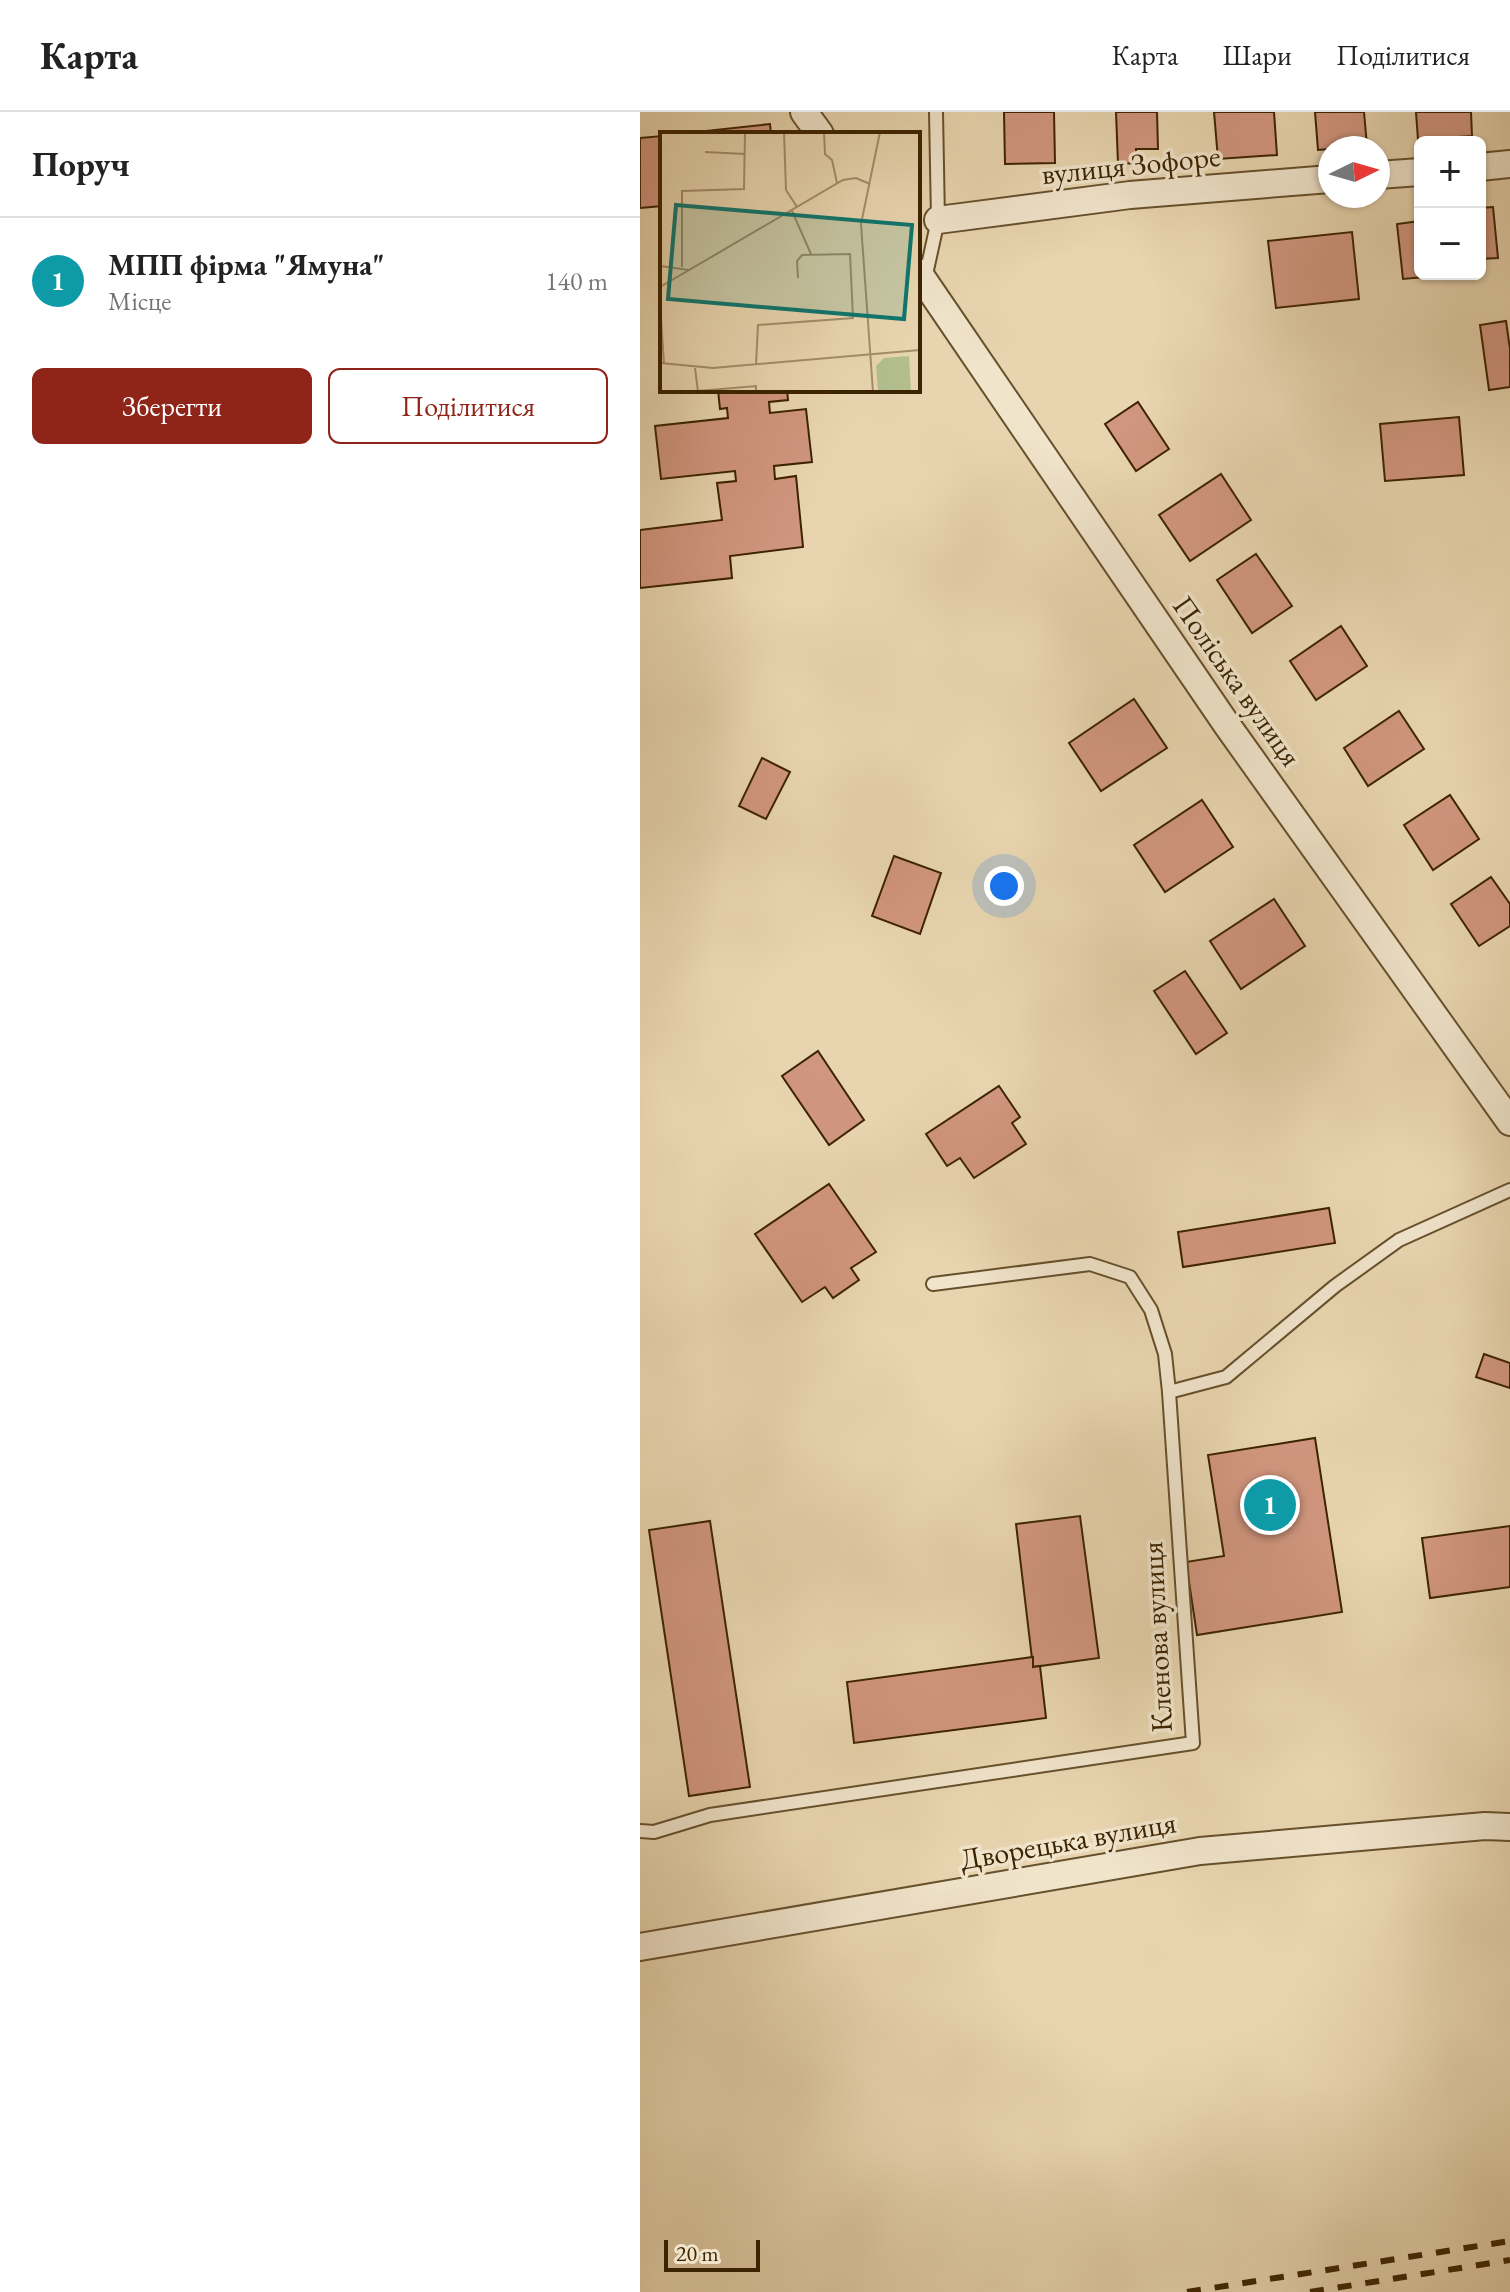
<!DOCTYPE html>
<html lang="uk">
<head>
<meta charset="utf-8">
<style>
  :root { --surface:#fff; --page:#f6f6f6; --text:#222; --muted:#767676; --line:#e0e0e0; --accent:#8f2418 }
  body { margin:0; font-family:"EB Garamond",serif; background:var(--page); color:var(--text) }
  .controls { position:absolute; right:24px; top:24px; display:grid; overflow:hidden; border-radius:12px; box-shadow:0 2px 6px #0004 }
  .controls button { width:72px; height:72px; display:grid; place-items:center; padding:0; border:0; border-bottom:2px solid var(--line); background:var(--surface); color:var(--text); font:40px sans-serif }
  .compass { position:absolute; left:678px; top:24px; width:72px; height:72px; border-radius:50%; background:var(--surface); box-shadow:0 2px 6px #0004; rotate:85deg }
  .scale { position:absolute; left:24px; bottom:20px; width:96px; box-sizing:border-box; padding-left:8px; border:4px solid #3c2301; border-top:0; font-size:22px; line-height:28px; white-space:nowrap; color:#3c2301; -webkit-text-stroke:6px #f0e4cb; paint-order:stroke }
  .you { position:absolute; left:364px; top:774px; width:28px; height:28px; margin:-20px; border:6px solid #fff; border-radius:50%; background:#1a73e8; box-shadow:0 0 0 12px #1a73e833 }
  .badge { display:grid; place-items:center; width:52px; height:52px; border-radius:50%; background:var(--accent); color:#fff; font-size:26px; font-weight:700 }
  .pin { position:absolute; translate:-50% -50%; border:4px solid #fff; box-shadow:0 2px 8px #0006 }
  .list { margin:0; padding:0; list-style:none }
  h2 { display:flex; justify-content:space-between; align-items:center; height:104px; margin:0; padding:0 32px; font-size:34px }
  h2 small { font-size:26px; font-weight:400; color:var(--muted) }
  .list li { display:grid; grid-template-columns:52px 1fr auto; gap:24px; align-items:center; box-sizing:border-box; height:128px; padding:0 32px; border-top:2px solid var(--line) }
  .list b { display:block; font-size:30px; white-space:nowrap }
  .list p { margin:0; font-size:26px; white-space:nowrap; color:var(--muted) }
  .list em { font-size:26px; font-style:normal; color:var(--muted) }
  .actions { display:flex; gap:16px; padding:24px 32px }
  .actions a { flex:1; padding:18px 0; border:2px solid var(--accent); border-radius:12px; text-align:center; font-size:28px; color:var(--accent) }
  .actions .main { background:var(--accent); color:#fff }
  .map { position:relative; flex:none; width:870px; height:2180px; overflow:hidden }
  header { display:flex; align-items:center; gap:48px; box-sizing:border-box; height:112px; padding:0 40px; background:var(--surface); border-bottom:2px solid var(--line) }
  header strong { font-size:38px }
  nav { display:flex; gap:44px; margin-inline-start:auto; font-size:28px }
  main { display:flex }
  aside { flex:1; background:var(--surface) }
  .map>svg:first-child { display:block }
</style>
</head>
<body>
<header>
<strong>Карта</strong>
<nav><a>Карта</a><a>Шари</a><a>Поділитися</a></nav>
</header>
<main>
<aside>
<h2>Поруч<small></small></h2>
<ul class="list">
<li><span class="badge" style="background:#0f9aa8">1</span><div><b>МПП фірма &quot;Ямуна&quot;</b><p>Місце</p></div><em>140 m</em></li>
</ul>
<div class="actions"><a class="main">Зберегти</a><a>Поділитися</a></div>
</aside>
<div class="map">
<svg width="870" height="2180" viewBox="0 0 870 2180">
  <rect width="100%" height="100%" fill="#e8d5af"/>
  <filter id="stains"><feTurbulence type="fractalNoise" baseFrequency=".0025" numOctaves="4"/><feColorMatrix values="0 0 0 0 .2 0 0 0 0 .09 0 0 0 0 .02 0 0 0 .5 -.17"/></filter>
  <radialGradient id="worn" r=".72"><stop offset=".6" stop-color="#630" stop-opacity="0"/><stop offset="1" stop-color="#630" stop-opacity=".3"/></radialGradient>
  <g fill="#d1967f" stroke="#3c2301" stroke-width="2">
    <polygon points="364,0 414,0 415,51 365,52"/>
    <polygon points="476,0 517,0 518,37 496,37 496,51 478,52"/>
    <polygon points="574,0 634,0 637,43 578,47"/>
    <polygon points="675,0 724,0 727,34 678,38"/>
    <polygon points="776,0 831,0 832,24 778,28"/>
    <polygon points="130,12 131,22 38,22"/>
    <polygon points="22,24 22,94 0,96 0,26"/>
    <polygon points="853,95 858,146 840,147 840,96"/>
    <polygon points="780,109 780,162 808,163 763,167 757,112"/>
    <polygon points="712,120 719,187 636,196 628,129"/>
    <polygon points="866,209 870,237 870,275 849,278 840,213"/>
    <polygon points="78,278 147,278 148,288 129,290 130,301 166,297 172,350 134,354 135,367 156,364 163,435 90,444 92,466 0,476 0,418 82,408 77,371 96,369 95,359 21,367 15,314 88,306 87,296 80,297"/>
    <polygon points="498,290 529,337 496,359 465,312"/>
    <polygon points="819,305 824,363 745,369 740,312"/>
    <polygon points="581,362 611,408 550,449 519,403"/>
    <polygon points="616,442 652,494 612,521 577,468"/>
    <polygon points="701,514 727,554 676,588 650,549"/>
    <polygon points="494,587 527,636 461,679 429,631"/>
    <polygon points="759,599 784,637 728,674 704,636"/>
    <polygon points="122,646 150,660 126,707 99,694"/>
    <polygon points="810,683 839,727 793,758 764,713"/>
    <polygon points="562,688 593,735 525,780 494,733"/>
    <polygon points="254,744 301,761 280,822 232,804"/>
    <polygon points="851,765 870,792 870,814 839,834 811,792"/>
    <polygon points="634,787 665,834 601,877 570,829"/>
    <polygon points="545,859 587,921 556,942 514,879"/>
    <polygon points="178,939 224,1008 189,1033 142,964"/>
    <polygon points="359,974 380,1005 372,1011 386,1032 334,1066 320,1046 307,1054 286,1022"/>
    <polygon points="189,1072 236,1140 211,1156 219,1168 193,1186 185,1175 162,1190 115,1122"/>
    <polygon points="689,1096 695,1131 543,1155 538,1120"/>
    <polygon points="844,1242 870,1251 870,1276 836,1265"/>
    <polygon points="675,1326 702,1500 557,1523 546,1450 584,1444 568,1343"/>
    <polygon points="440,1404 459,1546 393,1555 376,1412"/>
    <polygon points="70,1409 110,1675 49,1684 9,1418"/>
    <polygon points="870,1414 870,1475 790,1486 782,1426"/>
    <polygon points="393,1545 393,1555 400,1554 406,1606 214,1631 207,1570"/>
  </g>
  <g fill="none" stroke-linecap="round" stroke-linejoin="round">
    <g stroke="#67502c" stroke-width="16">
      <g id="service">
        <polyline points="285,167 298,108 296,0"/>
        <polyline points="529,1280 586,1265 695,1174 759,1128 870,1078"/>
        <polyline points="0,1719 14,1720 70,1703 553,1631 529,1280 525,1242 511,1198 490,1165 450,1152 293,1172"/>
      </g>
    </g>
    <g stroke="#67502c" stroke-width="30">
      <g id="minor">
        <polyline points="164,0 180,22"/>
        <polyline points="840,55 870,52"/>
        <polyline points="738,63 780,60"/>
        <polyline points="298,108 490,83 690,67"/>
        <polyline points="278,160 587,613 870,1010"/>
        <polyline points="0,1835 560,1739 845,1714 870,1715"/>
      </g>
    </g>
    <use href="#service" stroke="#f0e4cb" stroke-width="12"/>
    <use href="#minor" stroke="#f0e4cb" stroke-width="26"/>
    <g stroke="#3c2301" stroke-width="6" stroke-dasharray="14 14" stroke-linecap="butt">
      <polyline points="547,2180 870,2129"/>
      <polyline points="670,2180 870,2148"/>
    </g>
  </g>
  <g text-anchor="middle" stroke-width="7" stroke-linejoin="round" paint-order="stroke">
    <g font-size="30" fill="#3c2301" stroke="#f0e4cb">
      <text transform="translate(491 53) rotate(-6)" y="10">вулиця Зофоре</text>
      <text transform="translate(597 569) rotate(55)" y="10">Поліська вулиця</text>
      <text transform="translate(517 1525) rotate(-93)" y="10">Кленова вулиця</text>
      <text transform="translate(428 1729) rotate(-10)" y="10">Дворецька вулиця</text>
    </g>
  </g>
  <g transform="translate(20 20)">
    <rect width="260" height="260" fill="#e8d5af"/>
    <path d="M249,224l2,36h-33l-2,-26 8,-8z" fill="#b2be8d"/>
    <path fill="none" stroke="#a38e69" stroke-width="2" d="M124,0l2,58 11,17M164,0l1,22 7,6 5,23M45,20l40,2M132,79l19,43M0,134l29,4M22,135v-76l62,-2 1,-57M0,155l183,-107 13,-2 14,6M0,171l4,61M0,231l53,5 207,-18M96,232l2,-39 95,-7 -3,-64 -48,1 -5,6 1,17M35,236l3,24M38,259l58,-5v6M213,260l-12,-168 19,-92"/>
    <path fill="#0f766e" fill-opacity="0.15" stroke="#0f766e" stroke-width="4" d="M16,73l236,20 -8,94 -236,-20z"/>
    <rect width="260" height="260" fill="none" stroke="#3c2301" stroke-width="4"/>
  </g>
  <rect width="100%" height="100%" filter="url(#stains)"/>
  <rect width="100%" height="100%" fill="url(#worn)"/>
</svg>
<div class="controls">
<button>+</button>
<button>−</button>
</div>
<svg class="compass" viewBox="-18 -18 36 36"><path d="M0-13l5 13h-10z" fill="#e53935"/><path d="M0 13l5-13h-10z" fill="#767676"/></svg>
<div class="scale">20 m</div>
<div class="you"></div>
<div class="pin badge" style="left:630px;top:1393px;background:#0f9aa8">1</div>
</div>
</main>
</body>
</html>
